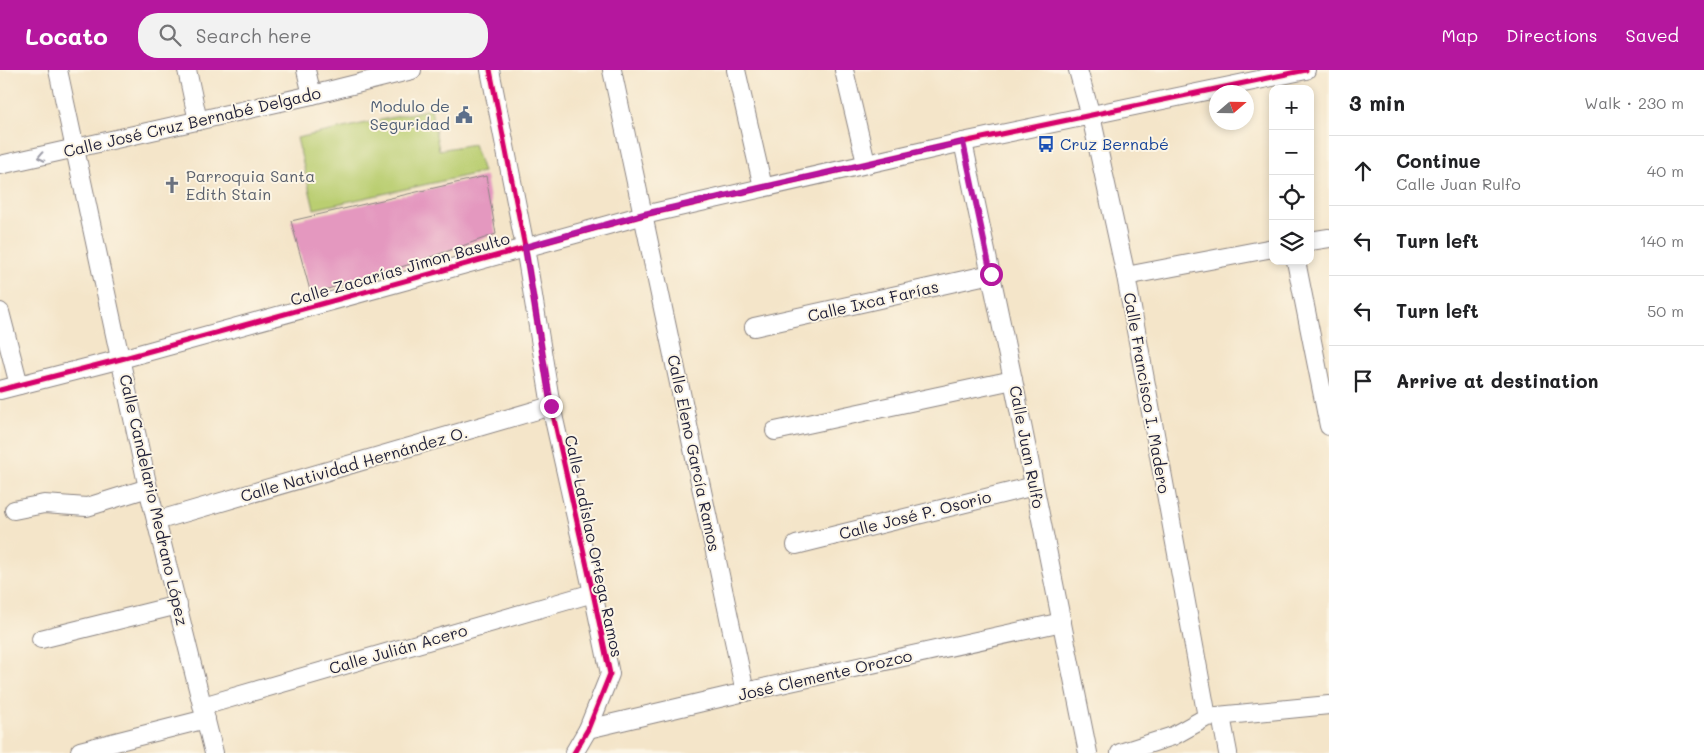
<!DOCTYPE html>
<html lang="en">
<head>
<meta charset="utf-8">
<style>
  :root { --surface:#fff; --page:#f2f2f2; --text:#202124; --muted:#757577; --line:#e0e0e0; --accent:#b5179e }
  body { margin:0; font-family:Mali,sans-serif; background:var(--page); color:var(--text) }
  .controls { position:absolute; right:15px; top:15px; display:grid; overflow:hidden; border-radius:10px; box-shadow:0 2px 8px #0003 }
  .controls button { width:45px; height:45px; display:grid; place-items:center; padding:0; border:0; border-bottom:1px solid var(--line); background:var(--surface); color:var(--text); font:25px sans-serif }
  .compass { position:absolute; left:1209px; top:15px; width:45px; height:45px; border-radius:50%; background:var(--surface); box-shadow:0 2px 8px #0003; rotate:70deg }
  .stop { position:absolute; width:15px; height:15px; margin:-11px; border:4px solid #b5179e; border-radius:50%; background:#fff }
  .stop.end { background:#b5179e; border-color:#fff; box-shadow:0 1px 5px #0008 }
  .list { margin:0; padding:0; list-style:none }
  h2 { display:flex; justify-content:space-between; align-items:center; height:65px; margin:0; padding:0 20px; font-size:21px }
  h2 small { font-size:16px; font-weight:400; color:var(--muted) }
  .list li { display:grid; grid-template-columns:32px 1fr auto; gap:15px; align-items:center; box-sizing:border-box; height:70px; padding:0 20px; border-top:1px solid var(--line) }
  .list b { display:block; font-size:19px; white-space:nowrap }
  .list p { margin:0; font-size:16px; white-space:nowrap; color:var(--muted) }
  .list em { font-size:16px; font-style:normal; color:var(--muted) }
  .icon { flex:none; width:28px; height:28px; fill:none; stroke:currentColor; stroke-width:2; stroke-linecap:round; stroke-linejoin:round }
  .map { position:relative; flex:none; width:1329px; height:683px; overflow:hidden }
  header { display:flex; align-items:center; gap:30px; box-sizing:border-box; height:70px; padding:0 25px; background:var(--accent); color:#fff }
  header strong { font-size:24px }
  nav { display:flex; gap:28px; margin-inline-start:auto; font-size:18px }
  .search { width:350px; height:45px; background:var(--page); display:flex; align-items:center; gap:12px; box-sizing:border-box; padding:0 18px; border-radius:20px; color:var(--muted); font-size:19px }
  main { display:flex }
  aside { flex:1; background:var(--surface) }
  .map>svg:first-child { display:block }
</style>
</head>
<body>
<header>
<strong>Locato</strong>
<div class="search"><svg class="icon" aria-label="search" viewBox="0 0 24 24"><circle cx="10" cy="10" r="6"/><path d="M15 15l6 6"/></svg>Search here</div>
<nav><a>Map</a><a>Directions</a><a>Saved</a></nav>
</header>
<main>
<div class="map">
<svg width="1329" height="683" viewBox="0 0 1329 683">
  <rect width="100%" height="100%" fill="#fcf5e5"/>
  <filter id="ink" filterUnits="userSpaceOnUse"><feTurbulence type="fractalNoise" baseFrequency=".02" numOctaves="2"/><feDisplacementMap in="SourceGraphic" scale="10" xChannelSelector="R" yChannelSelector="G"/><feConvolveMatrix kernelMatrix="1 2 1 2 8 2 1 2 1" color-interpolation-filters="sRGB"/></filter>
  <filter id="wash" filterUnits="userSpaceOnUse"><feTurbulence type="fractalNoise" baseFrequency=".0096" numOctaves="4" result="noise"/><feDisplacementMap in="SourceGraphic" scale="20" xChannelSelector="R" yChannelSelector="G"/><feGaussianBlur stdDeviation="1.12" result="paint"/><feColorMatrix in="noise" values="0 0 0 0 0 0 0 0 0 0 0 0 0 0 0 0 0 1.4 0 .05"/><feComposite in="paint" operator="in"/></filter>
  <g filter="url(#wash)">
    <rect width="100%" height="100%" fill="#f4e5c9"/>
    <polygon fill="#bace71" stroke="#6e7856" points="431,39 439,80 474,74 483,102 314,139 297,68"/>
    <g id="blocks">
      <polygon fill="#e498bf" points="486,106 496,164 414,193 311,224 291,151"/>
    </g>
  </g>
  <g filter="url(#ink)">
    <use href="#blocks" fill-opacity="0" stroke="#8b8482" stroke-width="1"/>
    <g fill="none" stroke-linecap="round" stroke-linejoin="round">
      <g stroke="#8b8482" stroke-width="20">
        <g id="street">
          <polyline points="58,0 148,418 214,683"/>
          <polyline points="187,0 198,51"/>
          <polyline points="306,0 312,25"/>
          <polyline points="490,0 525,177 551,336 593,523 610,604 588,659 574,683"/>
          <polyline points="612,0 745,622"/>
          <polyline points="736,0 763,117"/>
          <polyline points="844,0 866,93"/>
          <polyline points="1078,0 1091,46 1126,206 1207,647"/>
          <polyline points="963,72 1013,310 1088,683"/>
          <polyline points="0,95 312,25 412,0"/>
          <polyline points="1310,171 1329,168"/>
          <polyline points="1296,191 1329,356"/>
          <polyline points="1126,206 1273,178"/>
          <polyline points="0,242 19,315"/>
          <polyline points="754,257 991,204"/>
          <polyline points="0,320 121,289 644,145 963,72 1306,0"/>
          <polyline points="775,361 1013,310"/>
          <polyline points="14,440 44,434 87,437 148,418"/>
          <polyline points="156,451 551,336"/>
          <polyline points="796,475 1034,416"/>
          <polyline points="41,569 178,535"/>
          <polyline points="203,636 593,523"/>
          <polyline points="1221,646 1228,683"/>
          <polyline points="588,659 745,622 1062,552"/>
          <polyline points="80,681 206,649"/>
          <polyline points="1120,683 1173,666 1207,647 1329,635"/>
        </g>
      </g>
      <use href="#street" stroke="#fff" stroke-width="18"/>
      <g stroke="#fcf5e5" stroke-width="8">
        <g id="cycleway">
          <polyline points="490,0 525,177 551,336 593,523 610,604 588,659 574,683"/>
          <polyline points="0,320 121,289 644,145 963,72 1306,0"/>
        </g>
      </g>
      <use href="#cycleway" stroke="#d6006c" stroke-width="5"/>
    </g>
    <defs><path id="oneway-chevron" d="M-2-3.5L2.5 0L-2 3.5" fill="none" stroke-width="1.6" stroke-linecap="round" stroke-linejoin="round" transform="scale(1.25)"/></defs>
    <use stroke="#9c9ca7" href="#oneway-chevron" transform="translate(41 87) rotate(168)"/>
  </g>
  <g fill="none" stroke-linecap="round" stroke-linejoin="round" filter="url(#ink)">
    <polyline stroke="#b5179e" stroke-width="6" points="551,336 525,177 644,144 963,72 991,204"/>
  </g>
  <defs>
    <g id="civic-bare" transform="scale(1.35)"><path d="M-.6-6.5H3V-4.5H.6V-3L4-1V1h2V6H-6V1h2V-1L-.6-3ZM-1.2 2.5V6h2.4V2.5Z" fill="#5c6f8a" stroke="#fcf5e5" stroke-width="2.5" paint-order="stroke"/></g>
    <g id="bus-bare" transform="scale(1.35)"><path d="M-5-6H5V4H4V6H2V4H-2V6H-4V4H-5ZM-3.5-4V0h7V-4ZM-3.5 1.2v1.5H-2V1.2ZM2 1.2v1.5H3.5V1.2Z" fill="#1a4fb4" stroke="#fcf5e5" stroke-width="2.5" paint-order="stroke"/></g>
    <g id="church-bare" transform="scale(1.35)"><path d="M-1.2-6h2.4v3.5h3.3v2.4h-3.3V6h-2.4V-.1h-3.3v-2.4h3.3Z" fill="#6b7280" stroke="#fcf5e5" stroke-width="2.5" paint-order="stroke"/></g>
  </defs>
  <g fill-rule="evenodd">
    <use href="#civic-bare" x="464" y="45"/>
    <use href="#bus-bare" x="1046" y="74"/>
    <use href="#church-bare" x="172" y="115"/>
  </g>
  <g text-anchor="middle" stroke-width="4" stroke-linejoin="round" paint-order="stroke">
    <g font-size="16" fill="#4e5e75" stroke="#fcf5e5" text-anchor="end">
      <text x="450" y="42">Modulo de<tspan x="450" dy="18">Seguridad</tspan></text>
    </g>
    <g font-size="16" fill="#22223b" stroke="#fcf5e5">
      <text transform="translate(192 52) rotate(-13)" y="6">Calle José Cruz Bernabé Delgado</text>
      <text transform="translate(400 199) rotate(-16)" y="6">Calle Zacarías Jimon Basulto</text>
      <text transform="translate(873 231) rotate(-13)" y="6">Calle Ixca Farías</text>
      <text transform="translate(1147 323) rotate(80)" y="6">Calle Francisco I. Madero</text>
      <text transform="translate(1027 377) rotate(79)" y="6">Calle Juan Rulfo</text>
      <text transform="translate(694 383) rotate(78)" y="6">Calle Eleno García Ramos</text>
      <text transform="translate(354 394) rotate(-16)" y="6">Calle Natividad Hernández O.</text>
      <text transform="translate(154 430) rotate(77)" y="6">Calle Candelario Medrano López</text>
      <text transform="translate(915 445) rotate(-14)" y="6">Calle José P. Osorio</text>
      <text transform="translate(594 476) rotate(78)" y="6">Calle Ladislao Ortega Ramos</text>
      <text transform="translate(398 579) rotate(-16)" y="6">Calle Julián Acero</text>
      <text transform="translate(825 605) rotate(-13)" y="6">José Clemente Orozco</text>
    </g>
    <g font-size="16" fill="#164399" stroke="#fcf5e5" text-anchor="start">
      <text x="1060" y="80">Cruz Bernabé</text>
    </g>
    <g font-size="16" fill="#5b616d" stroke="#fcf5e5" text-anchor="start">
      <text x="186" y="112">Parroquia Santa<tspan x="186" dy="18">Edith Stain</tspan></text>
    </g>
  </g>
</svg>
<div class="controls">
<button>+</button>
<button>−</button>
<button><svg class="icon" aria-label="locate" viewBox="0 0 24 24"><circle cx="12" cy="12" r="6"/><path d="M12 2v4M12 18v4M2 12h4M18 12h4"/></svg></button>
<button><svg class="icon" aria-label="layers" viewBox="0 0 24 24"><path d="M12 4l9 5-9 5-9-5zM3 14l9 5 9-5"/></svg></button>
</div>
<svg class="compass" viewBox="-18 -18 36 36"><path d="M0-13l5 13h-10z" fill="#e53935"/><path d="M0 13l5-13h-10z" fill="#757577"/></svg>
<div class="stop" style="left:991px;top:204px"></div>
<div class="stop end" style="left:551px;top:336px"></div>
</div>
<aside>
<h2>3 min<small>Walk · 230 m</small></h2>
<ul class="list">
<li><svg class="icon" aria-label="ahead" viewBox="0 0 24 24"><path d="M12 20V5M6 11l6-6 6 6"/></svg><div><b>Continue</b><p>Calle Juan Rulfo</p></div><em>40 m</em></li>
<li><svg class="icon" aria-label="left" viewBox="0 0 24 24"><path d="M17 20v-9H6M10 6l-5 5 5 5"/></svg><div><b>Turn left</b></div><em>140 m</em></li>
<li><svg class="icon" aria-label="left" viewBox="0 0 24 24"><path d="M17 20v-9H6M10 6l-5 5 5 5"/></svg><div><b>Turn left</b></div><em>50 m</em></li>
<li><svg class="icon" aria-label="arrive" viewBox="0 0 24 24"><path d="M6 21V4h12l-3 4 3 4H6"/></svg><div><b>Arrive at destination</b></div></li>
</ul>
</aside>
</main>
</body>
</html>
